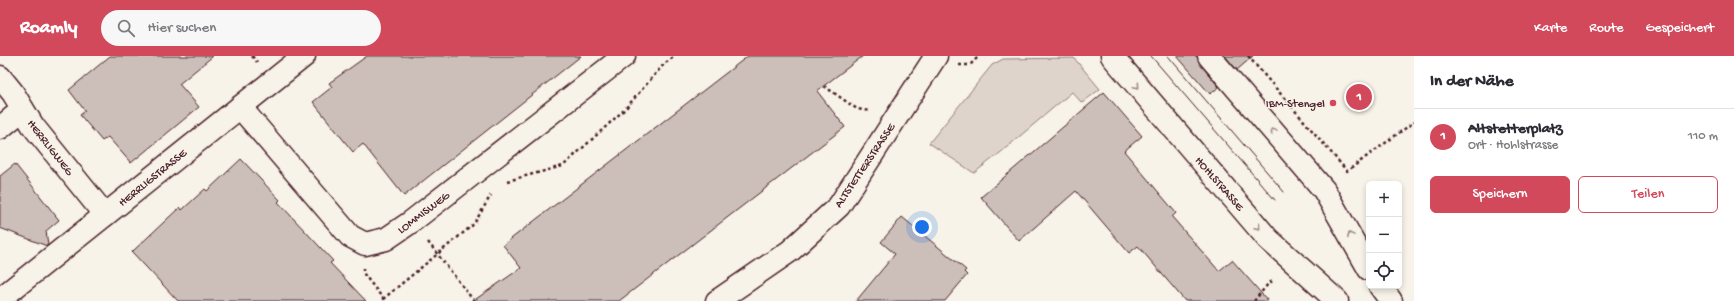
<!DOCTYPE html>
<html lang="de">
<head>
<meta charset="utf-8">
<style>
  :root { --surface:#fff; --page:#f7f7f7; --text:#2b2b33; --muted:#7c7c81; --line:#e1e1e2; --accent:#d1495b }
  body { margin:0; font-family:"Gochi Hand",sans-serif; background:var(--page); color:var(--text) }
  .controls { position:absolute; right:12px; bottom:12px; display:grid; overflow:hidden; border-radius:6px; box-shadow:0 2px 6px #0003 }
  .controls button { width:36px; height:36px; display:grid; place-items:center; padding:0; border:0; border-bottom:1px solid var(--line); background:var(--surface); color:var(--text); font:20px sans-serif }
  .you { position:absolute; left:922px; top:171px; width:14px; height:14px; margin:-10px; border:3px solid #fff; border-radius:50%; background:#1a73e8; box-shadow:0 0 0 6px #1a73e833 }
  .badge { display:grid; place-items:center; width:26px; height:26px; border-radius:50%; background:var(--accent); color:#fff; font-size:13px; font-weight:700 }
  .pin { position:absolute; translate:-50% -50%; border:2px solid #fff; box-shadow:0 1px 4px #0006 }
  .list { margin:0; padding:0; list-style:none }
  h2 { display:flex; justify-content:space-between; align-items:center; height:52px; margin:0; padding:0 16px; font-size:17px }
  h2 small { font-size:13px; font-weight:400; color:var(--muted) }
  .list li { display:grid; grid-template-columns:26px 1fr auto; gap:12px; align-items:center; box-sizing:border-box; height:56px; padding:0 16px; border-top:1px solid var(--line) }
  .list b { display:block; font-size:15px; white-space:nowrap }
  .list p { margin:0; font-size:13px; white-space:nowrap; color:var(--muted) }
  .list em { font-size:13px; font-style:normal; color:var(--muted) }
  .actions { display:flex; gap:8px; padding:12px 16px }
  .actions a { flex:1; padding:9px 0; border:1px solid var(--accent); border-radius:6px; text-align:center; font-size:14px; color:var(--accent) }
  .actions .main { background:var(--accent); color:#fff }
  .icon { flex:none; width:22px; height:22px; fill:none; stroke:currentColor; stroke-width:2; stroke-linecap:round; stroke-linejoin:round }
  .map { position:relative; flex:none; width:1414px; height:245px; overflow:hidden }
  header { display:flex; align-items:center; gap:24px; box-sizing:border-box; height:56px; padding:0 20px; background:var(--accent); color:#fff }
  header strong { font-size:19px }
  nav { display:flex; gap:22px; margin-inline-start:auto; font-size:14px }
  .search { width:280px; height:36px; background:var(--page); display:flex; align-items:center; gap:10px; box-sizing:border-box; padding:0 14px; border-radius:22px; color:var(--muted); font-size:15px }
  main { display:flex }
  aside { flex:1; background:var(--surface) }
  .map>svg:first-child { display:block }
</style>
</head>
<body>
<header>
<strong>Roamly</strong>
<div class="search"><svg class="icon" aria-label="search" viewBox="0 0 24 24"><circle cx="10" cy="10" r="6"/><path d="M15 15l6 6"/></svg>Hier suchen</div>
<nav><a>Karte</a><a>Route</a><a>Gespeichert</a></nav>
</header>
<main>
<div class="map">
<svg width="1414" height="245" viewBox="0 0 1414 245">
  <rect width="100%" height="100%" fill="#f7f3e8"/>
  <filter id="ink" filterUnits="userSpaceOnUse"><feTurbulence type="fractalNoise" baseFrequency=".025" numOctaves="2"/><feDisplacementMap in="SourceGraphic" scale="8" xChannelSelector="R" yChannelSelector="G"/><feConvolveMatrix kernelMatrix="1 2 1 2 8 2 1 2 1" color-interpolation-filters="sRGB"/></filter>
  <g filter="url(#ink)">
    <polygon fill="#ded4cc" stroke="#947a7c" points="1074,2 1100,33 1082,47 1072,36 1000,97 974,117 929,87 992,9 1003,3"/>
    <g fill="#ccbfb9" stroke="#4a1f2b">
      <polygon points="110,0 213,0 179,28 199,51 131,107 108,81 102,85 80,59 85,55 69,34"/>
      <polygon points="367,0 581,0 404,140 363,88 353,96 313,46 332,31 329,27"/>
      <polygon points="748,0 863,0 817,35 845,71 619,245 473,245 521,212 503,189"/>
      <polygon points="1177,0 1197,0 1200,8 1219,31 1210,38"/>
      <polygon points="1225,0 1253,0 1237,14"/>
      <polygon points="1104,36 1142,80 1124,95 1176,157 1172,161 1219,215 1232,204 1268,245 1185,245 1138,190 1129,197 1076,135 1019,185 981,141"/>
      <polygon points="241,103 280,144 278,146 333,205 330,207 366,245 178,245 132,196 180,151 182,154 205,133 207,135"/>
      <polygon points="15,108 59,164 46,175 48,189 47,190 0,172 0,120"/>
      <polygon points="902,161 966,214 964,216 967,219 945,245 856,245 895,198 881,186"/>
    </g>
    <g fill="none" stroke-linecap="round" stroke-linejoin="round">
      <g stroke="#4a1f2b" stroke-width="25">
        <g id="minor">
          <polyline points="0,21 13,37 33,70 105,159"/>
          <polyline points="240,51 350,180 365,188 386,183 411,166 624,0"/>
          <polyline points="0,72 22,54"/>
          <polyline points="0,243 304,0"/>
        </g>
      </g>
      <g stroke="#4a1f2b" stroke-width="25">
        <g id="tertiary">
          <polyline points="1112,0 1268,183 1337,245"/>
          <polyline points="1209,0 1324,134 1369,213"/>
          <polyline points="1380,230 1391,245"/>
          <polyline points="717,245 790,195 839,150 936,0"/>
        </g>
      </g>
      <g stroke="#4a1f2b" stroke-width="2.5" stroke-dasharray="3 3" stroke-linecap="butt">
        <polyline points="252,0 257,6"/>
        <polyline points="1248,0 1347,115 1414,66"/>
        <polyline points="959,9 970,9 979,0"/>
        <polyline points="824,30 857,53 869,55"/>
        <polyline points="507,125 563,110 625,53 664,8 675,0"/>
        <polyline points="428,186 474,245"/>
        <polyline points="363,212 363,217 385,245"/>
        <polyline points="383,243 474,168 491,139"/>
        <polyline points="1254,245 1268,228 1274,224"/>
      </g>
      <use href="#minor" stroke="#f7f3e8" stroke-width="22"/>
      <use href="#tertiary" stroke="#f7f3e8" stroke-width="22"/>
      <g stroke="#4a1f2b" stroke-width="1">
        <polyline points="1151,0 1275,144"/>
        <polyline points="1168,0 1284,136"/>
      </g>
    </g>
    <defs><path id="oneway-chevron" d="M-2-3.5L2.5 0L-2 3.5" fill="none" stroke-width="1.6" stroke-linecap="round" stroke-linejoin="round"/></defs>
    <g stroke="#a0898a">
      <use href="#oneway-chevron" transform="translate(1137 30) rotate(49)"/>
      <use href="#oneway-chevron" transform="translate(1273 75) rotate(-131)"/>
      <use href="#oneway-chevron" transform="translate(1258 171) rotate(49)"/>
      <use href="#oneway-chevron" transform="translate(1350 179) rotate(-118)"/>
    </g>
  </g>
  <circle fill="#d1495b" stroke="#f7f3e8" stroke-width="1.5" cx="1333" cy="47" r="4"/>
  <g text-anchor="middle" stroke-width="3" stroke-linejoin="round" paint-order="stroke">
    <g font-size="12" fill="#4a1f2b" stroke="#f7f3e8" text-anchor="end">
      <text x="1325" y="51">IBM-Stengel</text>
    </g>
    <g font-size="12" fill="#4a1f2b" stroke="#f7f3e8">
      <text transform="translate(51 91) rotate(52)" y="4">HERRLIGWEG</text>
      <text transform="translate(864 109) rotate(-56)" y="4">ALTSTETTERSTRASSE</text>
      <text transform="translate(152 121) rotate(-39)" y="4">HERRLIGSTRASSE</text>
      <text transform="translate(1220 127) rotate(49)" y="4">HOHLSTRASSE</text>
      <text transform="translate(423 156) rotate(-37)" y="4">LOMMISWEG</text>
    </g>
  </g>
</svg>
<div class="controls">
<button>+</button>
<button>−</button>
<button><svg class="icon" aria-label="locate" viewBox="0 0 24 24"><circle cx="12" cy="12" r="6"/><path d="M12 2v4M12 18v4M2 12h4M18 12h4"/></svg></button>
</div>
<div class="you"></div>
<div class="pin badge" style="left:1359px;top:41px">1</div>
</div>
<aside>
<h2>In der Nähe<small></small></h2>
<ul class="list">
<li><span class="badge">1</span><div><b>Altstetterplatz</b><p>Ort · Hohlstrasse</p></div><em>110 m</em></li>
</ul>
<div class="actions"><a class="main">Speichern</a><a>Teilen</a></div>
</aside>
</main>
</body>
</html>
